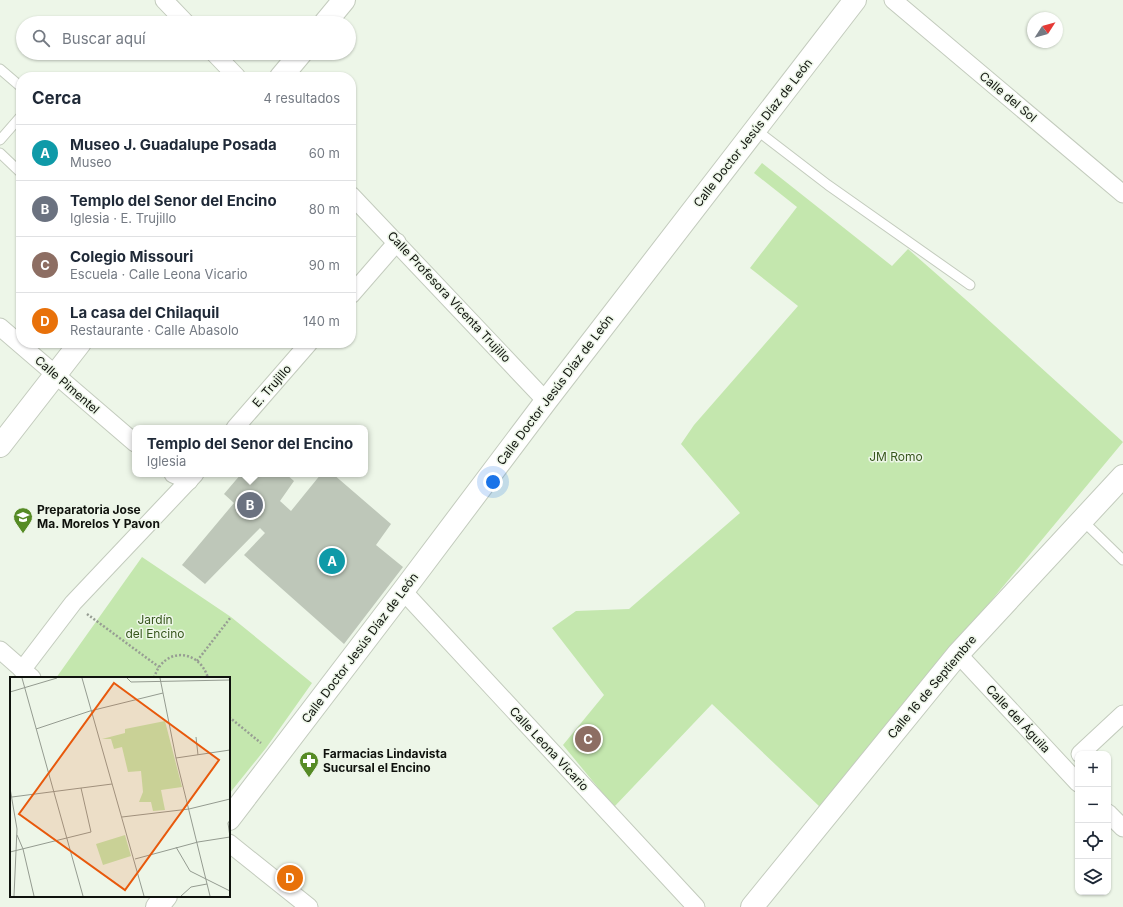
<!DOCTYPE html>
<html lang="es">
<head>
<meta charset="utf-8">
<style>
  :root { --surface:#fff; --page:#f6f6f7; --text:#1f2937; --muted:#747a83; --line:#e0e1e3; --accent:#111827 }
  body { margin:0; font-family:Inter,sans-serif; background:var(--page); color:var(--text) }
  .controls { position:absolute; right:12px; bottom:12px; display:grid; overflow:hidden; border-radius:8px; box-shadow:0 1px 3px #0004 }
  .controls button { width:36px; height:36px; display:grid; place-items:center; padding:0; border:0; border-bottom:1px solid var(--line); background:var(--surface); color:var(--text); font:20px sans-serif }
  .compass { position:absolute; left:1027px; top:12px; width:36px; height:36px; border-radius:50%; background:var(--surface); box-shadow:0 1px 3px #0004; rotate:54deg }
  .you { position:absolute; left:493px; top:482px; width:14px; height:14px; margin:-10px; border:3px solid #fff; border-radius:50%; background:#1a73e8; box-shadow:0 0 0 6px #1a73e833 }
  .badge { display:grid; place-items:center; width:26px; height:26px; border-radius:50%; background:var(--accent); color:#fff; font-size:13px; font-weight:700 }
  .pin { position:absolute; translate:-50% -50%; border:2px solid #fff; box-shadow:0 1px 4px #0006 }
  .popup { position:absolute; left:132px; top:425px; width:236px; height:52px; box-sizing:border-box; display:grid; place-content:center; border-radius:8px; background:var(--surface); filter:drop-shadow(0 1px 3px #0005); font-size:13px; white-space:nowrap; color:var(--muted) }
  .popup b { font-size:15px; color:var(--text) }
  .popup::after { content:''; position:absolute; left:50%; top:100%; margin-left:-8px; border:8px solid transparent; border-top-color:var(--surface) }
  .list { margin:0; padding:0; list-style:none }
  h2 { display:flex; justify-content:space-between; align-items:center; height:52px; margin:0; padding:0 16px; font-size:17px }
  h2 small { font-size:13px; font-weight:400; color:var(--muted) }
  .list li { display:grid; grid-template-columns:26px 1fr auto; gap:12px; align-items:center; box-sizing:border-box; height:56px; padding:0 16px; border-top:1px solid var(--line) }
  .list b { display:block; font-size:15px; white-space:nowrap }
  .list p { margin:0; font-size:13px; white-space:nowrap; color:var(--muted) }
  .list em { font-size:13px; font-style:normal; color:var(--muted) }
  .icon { flex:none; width:22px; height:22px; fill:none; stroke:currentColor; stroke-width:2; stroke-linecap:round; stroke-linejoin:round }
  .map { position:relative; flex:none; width:1123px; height:907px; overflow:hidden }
  .search { position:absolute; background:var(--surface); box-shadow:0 1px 3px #0004; left:16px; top:16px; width:340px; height:44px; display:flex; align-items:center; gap:10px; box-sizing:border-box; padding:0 14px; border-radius:22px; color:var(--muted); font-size:15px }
  .panel { position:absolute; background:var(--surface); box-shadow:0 1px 3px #0004; left:16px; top:72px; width:340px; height:276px; border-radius:16px }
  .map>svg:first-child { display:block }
</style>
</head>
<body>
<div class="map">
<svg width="1123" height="907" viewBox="0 0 1123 907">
  <rect width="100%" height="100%" fill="#edf6e8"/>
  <g fill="#c4e7ae">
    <polygon points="762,163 892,266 908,249 973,306 1123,442 820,807 712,704 614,807 563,745 604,695 552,628 576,611 629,609 740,513 681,444 694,425 798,306 750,268 797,207 754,173"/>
    <polygon points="142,557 231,617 312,683 266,748 229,794 229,678 56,678"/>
  </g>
  <polygon fill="#bec7b9" points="241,474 244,474 254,479 259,474 286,474 294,481 280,501 291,511 321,474 333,474 391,524 376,545 403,567 344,644 244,555 265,533 260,528 205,584 182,565 234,503 224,494"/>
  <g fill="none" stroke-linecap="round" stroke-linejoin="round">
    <g stroke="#c3cbbd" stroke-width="11">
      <g id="lane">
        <polyline points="0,69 21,87"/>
        <polyline points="755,129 828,185 970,285"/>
        <polyline points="0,140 21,116"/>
        <polyline points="0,153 21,173"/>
        <polyline points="1082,520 1123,560"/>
      </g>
    </g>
    <g stroke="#c3cbbd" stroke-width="19">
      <g id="street">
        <polyline points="164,0 186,23"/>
        <polyline points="893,0 1123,194"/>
        <polyline points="214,53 237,77"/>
        <polyline points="351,195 546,401"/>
        <polyline points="351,295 397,242"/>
        <polyline points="0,327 135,443"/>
        <polyline points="235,428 309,343"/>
        <polyline points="173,474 189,481"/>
        <polyline points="403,591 696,907"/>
        <polyline points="0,650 32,678"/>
        <polyline points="958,654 1078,783"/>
        <polyline points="22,670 73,603 195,474"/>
        <polyline points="1080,754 1123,714"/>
        <polyline points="1108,813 1123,828"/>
        <polyline points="229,843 309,907"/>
      </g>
    </g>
    <g stroke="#c3cbbd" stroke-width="24">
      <g id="secondary">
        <polyline points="325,23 344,0"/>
        <polyline points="281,77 301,53"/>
        <polyline points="0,446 80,343"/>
        <polyline points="229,819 403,591 546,401 855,0"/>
        <polyline points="157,907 166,896"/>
        <polyline points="752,907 958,654 1123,476"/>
      </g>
    </g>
    <g stroke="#979d93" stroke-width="2.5" stroke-dasharray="2 2" stroke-linecap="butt">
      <polyline points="87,614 159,667"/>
      <polyline points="197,661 231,617"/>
      <path d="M154,678c9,-31 45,-30 54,0"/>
      <polyline points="229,717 261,743"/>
    </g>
    <use href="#lane" stroke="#fff" stroke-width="9"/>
    <use href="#street" stroke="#fff" stroke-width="17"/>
    <use href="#secondary" stroke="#fff" stroke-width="22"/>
  </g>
  <defs>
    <g id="university-pin" transform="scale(1)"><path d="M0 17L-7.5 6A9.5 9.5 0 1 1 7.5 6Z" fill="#568b25" stroke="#edf6e8"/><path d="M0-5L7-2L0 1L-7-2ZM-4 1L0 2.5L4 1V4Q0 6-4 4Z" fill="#fff"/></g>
    <g id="pharmacy-pin" transform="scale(1)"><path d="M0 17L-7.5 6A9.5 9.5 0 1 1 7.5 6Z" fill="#568b25" stroke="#edf6e8"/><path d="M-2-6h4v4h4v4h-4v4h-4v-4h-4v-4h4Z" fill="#fff"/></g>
  </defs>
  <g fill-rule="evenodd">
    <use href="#university-pin" x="23" y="517"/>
    <use href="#pharmacy-pin" x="309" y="761"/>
  </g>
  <g text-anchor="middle" stroke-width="3" stroke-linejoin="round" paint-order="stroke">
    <g font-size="12" fill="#0f120d" stroke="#edf6e8">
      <text transform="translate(1008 97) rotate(40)" y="4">Calle del Sol</text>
      <text transform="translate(753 133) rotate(-52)" y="4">Calle Doctor Jesús Díaz de León</text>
      <text transform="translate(449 297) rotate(47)" y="4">Calle Profesora Vicenta Trujillo</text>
      <text transform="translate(67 385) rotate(41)" y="4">Calle Pimentel</text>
      <text transform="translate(272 386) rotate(-49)" y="4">E. Trujillo</text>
      <text transform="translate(555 390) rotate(-53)" y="4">Calle Doctor Jesús Díaz de León</text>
      <text transform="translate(360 648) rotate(-53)" y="4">Calle Doctor Jesús Díaz de León</text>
      <text transform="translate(932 687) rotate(-50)" y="4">Calle 16 de Septiembre</text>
      <text transform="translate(1018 719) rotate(47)" y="4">Calle del Águila</text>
      <text transform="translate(549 749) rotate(47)" y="4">Calle Leona Vicario</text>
    </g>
    <g font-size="12" fill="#37561d" stroke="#edf6e8">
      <text x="896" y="461">JM Romo</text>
      <text x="155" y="624">Jardín<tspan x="155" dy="14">del Encino</tspan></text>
    </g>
    <g font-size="12" font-weight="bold" fill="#0f120d" stroke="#edf6e8" text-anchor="start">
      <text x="37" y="514">Preparatoria Jose<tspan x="37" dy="14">Ma. Morelos Y Pavon</tspan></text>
      <text x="323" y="758">Farmacias Lindavista<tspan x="323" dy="14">Sucursal el Encino</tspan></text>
    </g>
  </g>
  <g transform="translate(10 677)">
    <rect width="220" height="220" fill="#edf6e8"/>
    <path d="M155,44l17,66 -21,3 4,20 -12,1 -2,-9h-12l4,-10 -2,-21 -13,1 -6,-25 -8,2 -3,-10h-9l23,-6v-4zM115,158l6,21 -28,9 -7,-21z" fill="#c4e7ae"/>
    <path fill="none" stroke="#949b90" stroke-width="1" d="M12,1l61,218M72,1l62,218M117,1l4,4 99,-2M150,1l16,80 34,138M0,15l47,-14M26,52l54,-18 73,-18M186,60l2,18M166,81l54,-8M0,111l7,41 -3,67M2,120l100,-13M112,140l67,-8 41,-10M220,143l-2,3 2,14M7,158l6,14 11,47M166,170l14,24 40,20M0,175l81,-20 -10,-44M125,182l63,-17 32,-5M171,219l10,-9 16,-3"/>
    <path fill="#e8590c" fill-opacity="0.15" stroke="#e8590c" stroke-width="2" d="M104,6l105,77 -94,130 -106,-76z"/>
    <rect width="220" height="220" fill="none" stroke="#0f120d" stroke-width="2"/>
  </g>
</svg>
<div class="controls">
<button>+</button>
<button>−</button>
<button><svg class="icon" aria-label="locate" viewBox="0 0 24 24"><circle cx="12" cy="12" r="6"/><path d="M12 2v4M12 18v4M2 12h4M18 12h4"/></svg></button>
<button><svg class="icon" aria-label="layers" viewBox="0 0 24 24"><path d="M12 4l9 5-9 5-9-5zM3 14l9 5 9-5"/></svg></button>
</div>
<svg class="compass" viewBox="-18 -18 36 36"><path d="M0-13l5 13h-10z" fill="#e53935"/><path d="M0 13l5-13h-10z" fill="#747a83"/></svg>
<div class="you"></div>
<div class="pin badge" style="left:332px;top:561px;background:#0f9aa8">A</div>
<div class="pin badge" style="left:250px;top:505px;background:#6b7280">B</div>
<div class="popup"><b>Templo del Senor del Encino</b>Iglesia</div>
<div class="pin badge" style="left:588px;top:739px;background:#8d6e63">C</div>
<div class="pin badge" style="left:290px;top:878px;background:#e8710a">D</div>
<div class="search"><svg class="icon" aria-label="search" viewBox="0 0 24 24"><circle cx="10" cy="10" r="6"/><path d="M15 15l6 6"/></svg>Buscar aquí</div>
<section class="panel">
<h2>Cerca<small>4 resultados</small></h2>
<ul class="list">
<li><span class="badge" style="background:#0f9aa8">A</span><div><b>Museo J. Guadalupe Posada</b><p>Museo</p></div><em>60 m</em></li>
<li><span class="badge" style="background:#6b7280">B</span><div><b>Templo del Senor del Encino</b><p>Iglesia · E. Trujillo</p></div><em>80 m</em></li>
<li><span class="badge" style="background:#8d6e63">C</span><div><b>Colegio Missouri</b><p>Escuela · Calle Leona Vicario</p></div><em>90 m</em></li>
<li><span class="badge" style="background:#e8710a">D</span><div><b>La casa del Chilaquil</b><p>Restaurante · Calle Abasolo</p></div><em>140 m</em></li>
</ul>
</section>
</div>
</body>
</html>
